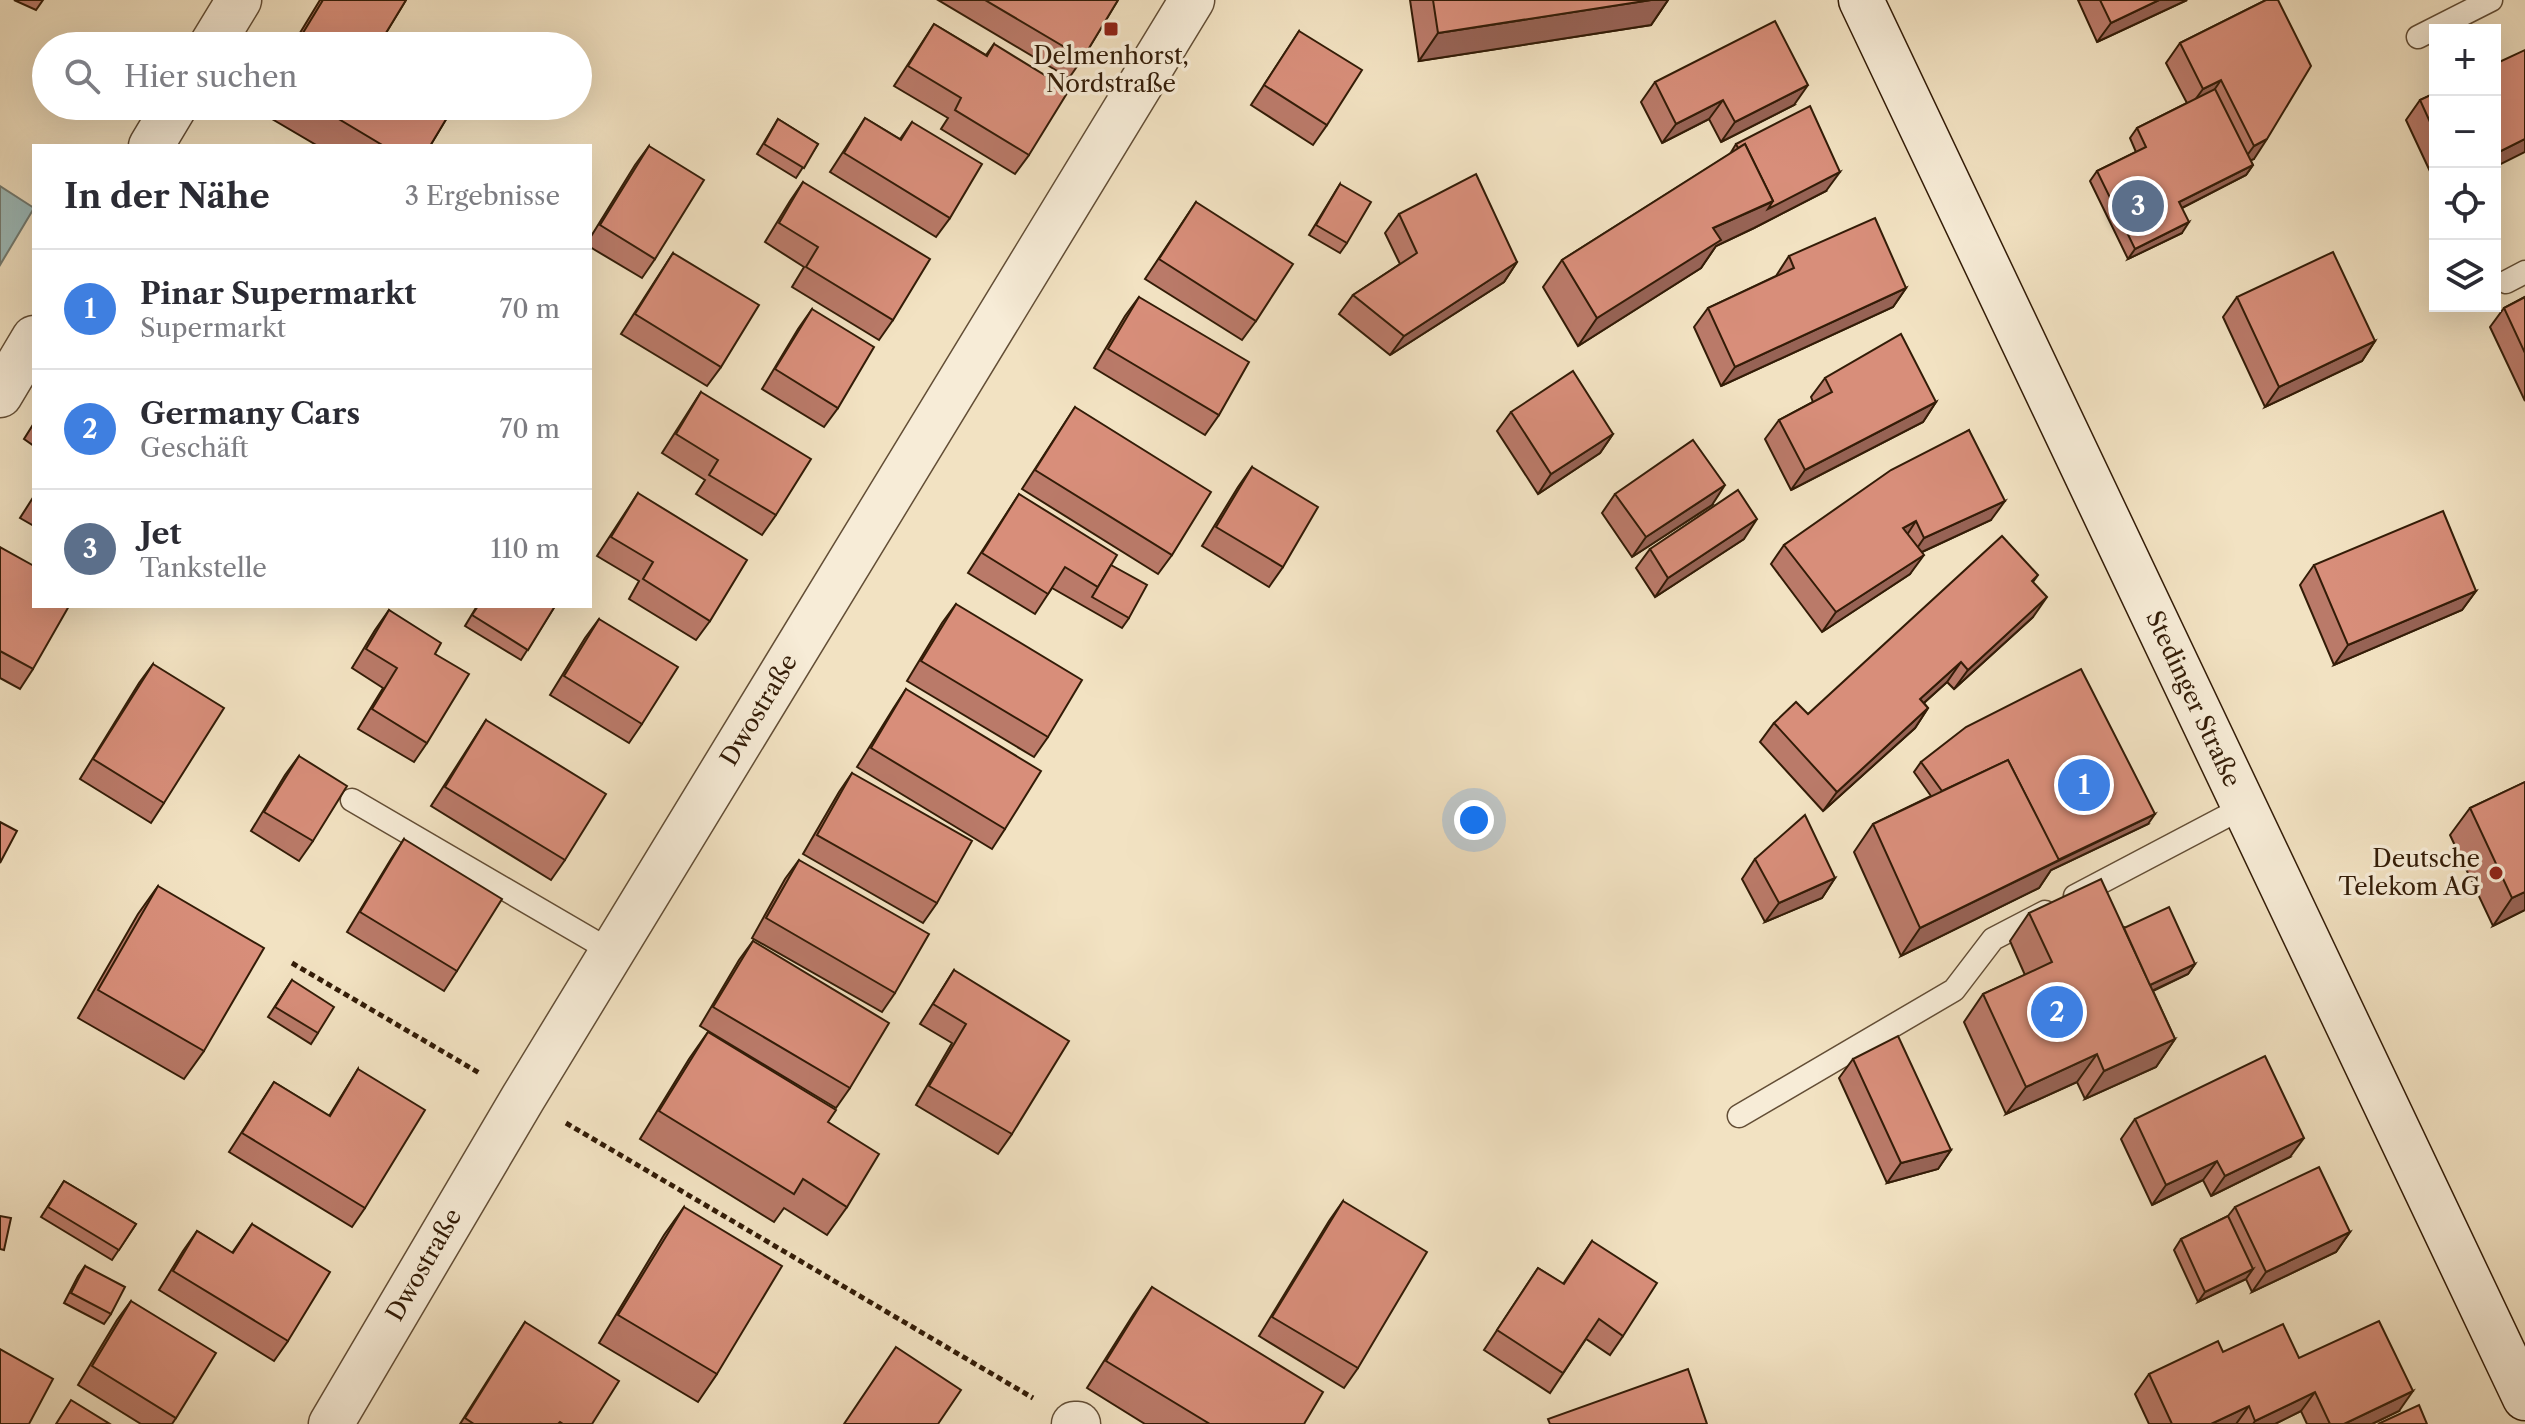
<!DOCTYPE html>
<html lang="de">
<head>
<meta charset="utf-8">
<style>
  :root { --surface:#fff; --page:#f2f2f3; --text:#2b2b33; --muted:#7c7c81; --line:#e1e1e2; --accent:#8f2418 }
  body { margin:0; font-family:"Libre Caslon Text",serif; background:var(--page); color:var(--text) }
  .controls { position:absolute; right:24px; top:24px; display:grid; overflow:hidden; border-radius:0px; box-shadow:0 8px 32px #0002 }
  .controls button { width:72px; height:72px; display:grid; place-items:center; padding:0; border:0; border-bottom:2px solid var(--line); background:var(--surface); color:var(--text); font:40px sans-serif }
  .you { position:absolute; left:1474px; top:820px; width:28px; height:28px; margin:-20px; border:6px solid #fff; border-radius:50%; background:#1a73e8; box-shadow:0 0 0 12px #1a73e833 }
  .badge { display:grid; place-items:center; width:52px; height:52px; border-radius:50%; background:var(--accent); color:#fff; font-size:26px; font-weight:700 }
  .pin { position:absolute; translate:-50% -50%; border:4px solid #fff; box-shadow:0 2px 8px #0006 }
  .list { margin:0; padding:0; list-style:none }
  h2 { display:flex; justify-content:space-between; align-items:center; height:104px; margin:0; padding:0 32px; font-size:34px }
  h2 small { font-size:26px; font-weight:400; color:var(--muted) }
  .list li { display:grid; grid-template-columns:52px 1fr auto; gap:24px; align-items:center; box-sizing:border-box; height:120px; padding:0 32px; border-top:2px solid var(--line) }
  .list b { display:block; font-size:30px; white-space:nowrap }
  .list p { margin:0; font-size:26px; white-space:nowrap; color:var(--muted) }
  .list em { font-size:26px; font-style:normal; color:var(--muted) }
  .icon { flex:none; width:44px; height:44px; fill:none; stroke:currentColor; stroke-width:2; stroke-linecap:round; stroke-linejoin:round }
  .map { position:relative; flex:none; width:2525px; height:1424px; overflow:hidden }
  .search { position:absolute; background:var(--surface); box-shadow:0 8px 32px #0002; left:32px; top:32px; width:560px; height:88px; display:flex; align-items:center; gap:20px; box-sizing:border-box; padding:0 28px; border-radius:44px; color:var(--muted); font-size:30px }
  .panel { position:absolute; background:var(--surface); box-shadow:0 8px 32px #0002; left:32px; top:144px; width:560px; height:464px; border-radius:0px }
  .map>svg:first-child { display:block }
</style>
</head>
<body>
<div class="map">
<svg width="2525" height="1424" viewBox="0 0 2525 1424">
  <rect width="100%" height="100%" fill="#f2e2c2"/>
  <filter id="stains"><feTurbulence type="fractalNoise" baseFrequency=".0025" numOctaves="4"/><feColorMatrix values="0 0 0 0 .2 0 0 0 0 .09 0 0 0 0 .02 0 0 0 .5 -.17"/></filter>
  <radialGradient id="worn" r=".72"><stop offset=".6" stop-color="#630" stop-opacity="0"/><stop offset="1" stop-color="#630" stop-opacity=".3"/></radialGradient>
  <polygon fill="#9dbcbb" stroke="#737c73" stroke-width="2" points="0,186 34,208 0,265"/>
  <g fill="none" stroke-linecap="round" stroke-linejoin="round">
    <g stroke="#634e36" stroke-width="25">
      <g id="service">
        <polyline points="2418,37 2491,0"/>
        <polyline points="2506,282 2525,272"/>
        <polyline points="352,800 611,951"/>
        <polyline points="2075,896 2244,807"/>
        <polyline points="1739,1116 1954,990 1993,939 2045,912"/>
      </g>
    </g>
    <g stroke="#634e36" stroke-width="47">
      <g id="minor">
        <polyline points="211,46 239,0"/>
        <polyline points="151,146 175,106"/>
        <polyline points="0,395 34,338"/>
        <polyline points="1074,1424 1078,1424"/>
      </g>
    </g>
    <g stroke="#634e36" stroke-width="47">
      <polyline id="tertiary" points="331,1424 523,1098 1192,0"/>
    </g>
    <g stroke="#331c07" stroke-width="47">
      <polyline id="secondary" points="1861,0 2525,1398"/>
    </g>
    <g stroke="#331c07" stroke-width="5" stroke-dasharray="6 4" stroke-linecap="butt">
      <polyline points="292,963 481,1074"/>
      <polyline points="566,1123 1033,1398"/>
    </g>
    <use href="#service" stroke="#f7ecd7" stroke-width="22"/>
    <use href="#minor" stroke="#f7ecd7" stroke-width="44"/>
    <use href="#tertiary" stroke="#f7ecd7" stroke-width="44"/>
    <use href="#secondary" stroke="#f7ecd7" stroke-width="44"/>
  </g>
  <g fill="#ba7a69" stroke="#331c07" stroke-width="2">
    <polygon points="14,0 43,0 36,10"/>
    <polygon points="320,0 406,0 378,46 292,46"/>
    <polygon points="938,0 1118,0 1083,58 1069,78"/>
    <polygon points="1410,0 1668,0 1651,25 1419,61"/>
    <polygon points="2078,0 2187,0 2097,42"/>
    <polygon points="2266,0 2254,159 2250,160 2253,165 2246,175 2182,208 2182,233 2128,259 2090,181 2097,171 2136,152 2130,138 2137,128 2187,103 2166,63 2180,43"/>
    <polygon points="934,24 986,55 994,44 1029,155 1015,174 941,129 948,118 894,86"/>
    <polygon points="1299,31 1327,125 1313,145 1251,105"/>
    <polygon points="1655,82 1794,105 1721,142 1709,119 1662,143 1641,102"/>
    <polygon points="2435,93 2435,182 2406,120 2420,100"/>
    <polygon points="257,106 454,106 430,146 318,146 255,109"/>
    <polygon points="865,118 900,139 912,122 950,218 936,237 830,172"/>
    <polygon points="778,119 818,144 796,178 757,154"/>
    <polygon points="1736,144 1826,191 1754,228 1716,246 1701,268 1578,346 1543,287 1562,260 1730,154"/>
    <polygon points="649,146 655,259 642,278 590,247 590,238 635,165"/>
    <polygon points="803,182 893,320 879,340 792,287 804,267 765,242 790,201"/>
    <polygon points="1340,184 1347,243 1340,253 1309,235"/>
    <polygon points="1196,202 1256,321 1242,340 1145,279"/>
    <polygon points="1399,214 1517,262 1504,282 1390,355 1339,314 1353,295 1400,264 1385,233"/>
    <polygon points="673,253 721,367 707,386 621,334"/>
    <polygon points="1789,256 1906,288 1893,307 1721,386 1694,327 1708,308 1776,276"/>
    <polygon points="1139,297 1219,415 1205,435 1094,368 1125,316"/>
    <polygon points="2237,297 2375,341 2362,361 2265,407 2223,317"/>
    <polygon points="2525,297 2525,401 2490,327 2504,308"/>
    <polygon points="812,309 838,408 824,427 762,389 798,329"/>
    <polygon points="1825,378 1936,402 1923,422 1791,490 1765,439 1779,420 1813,402 1811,397"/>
    <polygon points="701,392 776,515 762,535 696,494 705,480 662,453"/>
    <polygon points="1075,407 1172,555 1158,574 1022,489"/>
    <polygon points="1511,412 1613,434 1600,453 1538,494 1497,431"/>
    <polygon points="34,423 34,446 24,439"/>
    <polygon points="1969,430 1991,520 1922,552 1910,574 1822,632 1771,564 1784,545"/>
    <polygon points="1252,467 1283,567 1269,587 1202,546 1238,487"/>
    <polygon points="638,493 710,621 696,640 629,599 639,581 597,556"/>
    <polygon points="1019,494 1111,565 1129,618 1122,628 1052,588 1035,614 968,573"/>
    <polygon points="1615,494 1712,505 1632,557 1602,513"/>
    <polygon points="34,496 34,526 20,518"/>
    <polygon points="1744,539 1655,597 1636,568 1650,549"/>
    <polygon points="0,547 33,669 20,689 0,678"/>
    <polygon points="2314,565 2476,591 2462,610 2334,665 2300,585"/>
    <polygon points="2038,575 2033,582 2033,617 1954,689 1947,682 1924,703 1928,708 1915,728 1823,811 1760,742 1774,723 1808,714"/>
    <polygon points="956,604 1048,737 1034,757 907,681 942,623"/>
    <polygon points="477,606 555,606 521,660 465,626"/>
    <polygon points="389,610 435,654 427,743 414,762 358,729 383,688 352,668 375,630"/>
    <polygon points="599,619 642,724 629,743 550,695 585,638"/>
    <polygon points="153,664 164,803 151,823 80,779 139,683"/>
    <polygon points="906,689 1005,829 992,849 857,767 893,709"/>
    <polygon points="486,720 565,860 551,880 431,806"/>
    <polygon points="299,756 313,841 299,861 251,831 285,775"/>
    <polygon points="1921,762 2148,824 2051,870 2039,888 1901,956 1854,852 1873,824 1931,796 1914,772"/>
    <polygon points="852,773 937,903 923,923 803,854 839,792"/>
    <polygon points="2525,782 2525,910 2493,926 2450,835 2470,808"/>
    <polygon points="404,839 457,971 444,991 347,932 391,859"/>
    <polygon points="1755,859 1835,878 1822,898 1765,922 1742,879"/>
    <polygon points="799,860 895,993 882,1012 752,938 785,879"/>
    <polygon points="158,886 204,1051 184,1079 78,1018 138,914"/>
    <polygon points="2029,913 2124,927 2195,964 2188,974 2153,991 2175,1039 2156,1067 2085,1099 2077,1082 2006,1114 1964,1022 1983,994 2025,975 2010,941"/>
    <polygon points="753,941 850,1088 836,1108 700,1026 739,960"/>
    <polygon points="954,970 1012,1134 998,1154 916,1105 952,1043 920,1024"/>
    <polygon points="292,980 318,1033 311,1044 268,1017"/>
    <polygon points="708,1032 847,1207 827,1235 784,1208 774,1222 640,1139 689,1059"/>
    <polygon points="1853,1059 1951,1150 1938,1169 1887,1183 1839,1078"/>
    <polygon points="358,1069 365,1208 352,1227 229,1152 274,1082 329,1116"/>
    <polygon points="2135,1119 2290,1157 2211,1196 2203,1180 2152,1205 2121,1139"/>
    <polygon points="64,1181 136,1224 112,1260 41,1217"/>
    <polygon points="1343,1201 1358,1368 1344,1388 1259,1336 1329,1221"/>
    <polygon points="684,1207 717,1374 698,1402 599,1343 664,1235"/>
    <polygon points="2235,1207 2350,1232 2336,1252 2252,1292 2246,1279 2198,1302 2174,1250 2181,1239 2228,1216"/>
    <polygon points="252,1224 288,1341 274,1361 159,1290 183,1251 197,1231 232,1253"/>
    <polygon points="1592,1241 1623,1336 1610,1355 1586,1339 1550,1393 1484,1350 1538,1268 1563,1284"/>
    <polygon points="85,1266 111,1314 104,1324 64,1303 78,1276"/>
    <polygon points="1152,1287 1304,1424 1145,1424 1087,1388 1133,1315"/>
    <polygon points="131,1301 176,1418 172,1424 141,1424 78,1385 117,1320"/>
    <polygon points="525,1322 592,1424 460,1424 512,1342"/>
    <polygon points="2223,1352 2299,1358 2399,1411 2372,1424 2307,1424 2301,1411 2275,1424 2149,1424 2135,1394 2149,1374"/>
  </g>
  <g fill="#976355" stroke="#331c07" stroke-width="2">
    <polygon points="1651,0 1668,0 1651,25 1419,61 1438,33"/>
    <polygon points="2159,0 2187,0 2097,42 2111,23"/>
    <polygon points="2221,80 2208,99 2189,108 2203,89"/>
    <polygon points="1808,85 1794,105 1721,142 1735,122"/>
    <polygon points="1723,100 1709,119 1662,143 1676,124"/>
    <polygon points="2267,139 2254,159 2240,165 2254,146"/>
    <polygon points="2525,139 2525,152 2495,167 2495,154"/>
    <polygon points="2253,165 2246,175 2172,213 2179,202"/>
    <polygon points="1840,172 1826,191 1754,228 1716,246 1701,268 1578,346 1597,318 1713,228"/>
    <polygon points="2189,222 2182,233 2128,259 2135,249"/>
    <polygon points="1517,262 1504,282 1390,355 1404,336"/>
    <polygon points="1906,288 1893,307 1721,386 1735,367"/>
    <polygon points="2375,341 2362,361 2265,407 2279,387"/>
    <polygon points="1936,402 1923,422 1791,490 1805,470"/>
    <polygon points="1613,434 1600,453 1538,494 1551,474"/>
    <polygon points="1725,485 1712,505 1632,557 1646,537"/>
    <polygon points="2005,501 1991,520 1911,557 1924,538"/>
    <polygon points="1757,519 1744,539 1655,597 1668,578"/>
    <polygon points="1916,521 1903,541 1903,528"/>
    <polygon points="1924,555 1910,574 1822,632 1836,612"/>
    <polygon points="2476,591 2462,610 2334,665 2348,645"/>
    <polygon points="2047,597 2033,617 1954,689 1968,670"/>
    <polygon points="1961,662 1947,682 1907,718 1920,699"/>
    <polygon points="1928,708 1915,728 1823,811 1837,792"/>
    <polygon points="2155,814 2148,824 2051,870 2039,888 1901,956 1920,928"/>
    <polygon points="1835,878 1822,898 1765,922 1779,903"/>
    <polygon points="2525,892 2525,910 2493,926 2512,898"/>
    <polygon points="2195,964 2188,974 2126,1003 2133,993"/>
    <polygon points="2175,1039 2156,1067 2085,1099 2104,1071"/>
    <polygon points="2097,1054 2077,1082 2006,1114 2026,1087"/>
    <polygon points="2304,1138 2290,1157 2211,1196 2225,1176"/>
    <polygon points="1951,1150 1938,1169 1887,1183 1901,1163"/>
    <polygon points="2217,1161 2203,1180 2152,1205 2166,1185"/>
    <polygon points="2350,1232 2336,1252 2252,1292 2266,1272"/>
    <polygon points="2253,1269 2246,1279 2198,1302 2205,1292"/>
    <polygon points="2413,1391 2399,1411 2372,1424 2344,1424"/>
    <polygon points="2315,1392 2301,1411 2275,1424 2253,1424 2255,1421"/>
    <polygon points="2249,1406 2236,1424 2211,1424"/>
  </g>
  <g fill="#d88e7a" stroke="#331c07" stroke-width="2">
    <polygon points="323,0 406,0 378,46 295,46"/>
    <polygon points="985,0 1118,0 1083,58"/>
    <polygon points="1433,0 1651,0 1438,33"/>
    <polygon points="2100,0 2159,0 2111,23"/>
    <polygon points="2266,0 2278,0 2311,66 2267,139 2254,146 2221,80 2203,89 2180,43"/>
    <polygon points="1775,21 1808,85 1735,122 1723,100 1676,124 1655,82"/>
    <polygon points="934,24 987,56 994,44 1069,90 1029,155 955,110 961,98 908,66"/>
    <polygon points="1299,31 1362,70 1327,125 1264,85"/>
    <polygon points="2525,50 2525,139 2495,154 2495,64"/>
    <polygon points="2215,89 2253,165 2179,202 2189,222 2135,249 2097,171 2146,147 2137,128"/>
    <polygon points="2435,93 2435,133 2420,100"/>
    <polygon points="317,106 454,106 430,146 384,146"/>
    <polygon points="1810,106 1840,172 1768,209 1773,201 1745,144 1738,148 1736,144"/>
    <polygon points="865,118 901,140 912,122 982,164 950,218 844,153"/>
    <polygon points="778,119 818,144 804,168 764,144"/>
    <polygon points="1745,144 1773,201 1713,228 1721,240 1597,318 1562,260"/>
    <polygon points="649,146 704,180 655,259 600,225"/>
    <polygon points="1476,174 1517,262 1404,336 1353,295 1417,253 1399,214"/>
    <polygon points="803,182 930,259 893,320 806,267 818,247 779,223"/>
    <polygon points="1340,184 1371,202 1347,243 1316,225"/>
    <polygon points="1196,202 1293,264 1256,321 1159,259"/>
    <polygon points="1875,218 1906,288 1735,367 1708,308 1794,268 1789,256"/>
    <polygon points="2333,252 2375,341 2279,387 2237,297"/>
    <polygon points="673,253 759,305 721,367 635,314"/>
    <polygon points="1139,297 1249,362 1219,415 1108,349"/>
    <polygon points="2525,297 2525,353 2504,308"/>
    <polygon points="812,309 874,347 838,408 775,369"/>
    <polygon points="1901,334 1936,402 1805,470 1779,420 1832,392 1825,378"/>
    <polygon points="1573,371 1613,434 1551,474 1511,412"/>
    <polygon points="701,392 811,459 776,515 709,475 718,460 676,434"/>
    <polygon points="1075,407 1211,492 1172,555 1035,470"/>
    <polygon points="1969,430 2005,501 1924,538 1916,521 1903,528 1924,555 1836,612 1784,545 1891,470"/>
    <polygon points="1693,440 1725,485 1646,537 1615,494"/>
    <polygon points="1252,467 1318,507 1283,567 1216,527"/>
    <polygon points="1738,490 1757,519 1668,578 1650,549"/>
    <polygon points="638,493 747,560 710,621 643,579 653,562 611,537"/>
    <polygon points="1019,494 1117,555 1098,587 1065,567 1048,594 982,553"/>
    <polygon points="2443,511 2476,591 2348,645 2314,565"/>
    <polygon points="2002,536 2038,575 2032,581 2047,597 1968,670 1961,662 1920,699 1928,708 1837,792 1774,723 1796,702 1808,714"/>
    <polygon points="0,547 34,566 34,606 69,606 33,669 0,651"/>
    <polygon points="1111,565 1147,585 1129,618 1092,597"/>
    <polygon points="956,604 1082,680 1048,737 921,661"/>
    <polygon points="478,606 555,606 528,650 472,615"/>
    <polygon points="389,610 441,643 435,654 469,674 427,743 372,709 397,668 366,649"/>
    <polygon points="599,619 678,667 642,724 564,676"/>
    <polygon points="153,664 224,708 164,803 93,759"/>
    <polygon points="2081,669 2155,814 2058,860 2008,760 1942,791 1921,762 1966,727"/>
    <polygon points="906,689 1041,771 1005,829 871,748"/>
    <polygon points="486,720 606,794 565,860 445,787"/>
    <polygon points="299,756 347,786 313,841 264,812"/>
    <polygon points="2008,760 2059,860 1920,928 1873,824"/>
    <polygon points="852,773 972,841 937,903 817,835"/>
    <polygon points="2525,782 2525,892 2512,898 2470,808"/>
    <polygon points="1805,815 1835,878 1779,903 1755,859"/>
    <polygon points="0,822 17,831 0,863"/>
    <polygon points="404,839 502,899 457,971 360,912"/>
    <polygon points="799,860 929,934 895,993 766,918"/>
    <polygon points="2101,879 2175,1039 2104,1071 2097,1054 2026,1087 1983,994 2052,962 2029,913"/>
    <polygon points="158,886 264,948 204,1051 98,990"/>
    <polygon points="2169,907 2195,964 2150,985 2124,928"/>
    <polygon points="753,941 889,1023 850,1088 713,1007"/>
    <polygon points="954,970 1069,1041 1012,1134 929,1086 966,1024 933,1004"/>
    <polygon points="292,980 334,1007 318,1033 275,1007"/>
    <polygon points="708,1032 836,1110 828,1122 879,1154 847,1207 803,1179 794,1194 659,1111"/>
    <polygon points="1898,1036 1951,1150 1901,1163 1853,1059"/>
    <polygon points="2265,1056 2304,1138 2225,1176 2217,1161 2166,1185 2135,1119"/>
    <polygon points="358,1069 425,1110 365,1208 242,1133 274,1082 330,1116"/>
    <polygon points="2319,1167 2350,1232 2266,1272 2235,1207"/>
    <polygon points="64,1181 136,1224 119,1250 48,1207"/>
    <polygon points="1343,1201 1427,1252 1358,1368 1272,1317"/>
    <polygon points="684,1207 782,1266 717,1374 618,1315"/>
    <polygon points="0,1216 11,1218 4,1250 0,1249"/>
    <polygon points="2228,1216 2253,1269 2205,1292 2181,1239"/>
    <polygon points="252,1224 330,1272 288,1341 173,1271 197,1231 233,1253"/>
    <polygon points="1592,1241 1657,1283 1623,1336 1599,1319 1563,1373 1497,1330 1538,1268 1564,1284"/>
    <polygon points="85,1266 125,1287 111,1314 71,1293"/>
    <polygon points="1152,1287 1323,1392 1304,1424 1210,1424 1106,1361"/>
    <polygon points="131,1301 216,1353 176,1418 92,1366"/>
    <polygon points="2379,1321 2413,1391 2344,1424 2330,1424 2315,1392 2255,1421 2249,1406 2211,1424 2172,1424 2149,1374 2218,1341 2223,1352 2283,1324 2299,1358"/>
    <polygon points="525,1322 619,1381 592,1424 563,1424 560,1422 558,1424 474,1424 465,1418"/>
    <polygon points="896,1347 961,1390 938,1424 844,1424"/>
    <polygon points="0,1349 53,1379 29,1424 0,1424"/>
    <polygon points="1688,1369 1707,1424 1550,1424 1548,1419"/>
    <polygon points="71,1400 110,1424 56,1424"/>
    <polygon points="2419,1405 2427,1424 2378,1424"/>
  </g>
  <g fill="#8f2418" stroke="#f7ecd7" stroke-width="3">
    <rect x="1103" y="21" width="16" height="16" rx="4"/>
    <circle cx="2496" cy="873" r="8"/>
  </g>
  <g text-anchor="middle" stroke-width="7" stroke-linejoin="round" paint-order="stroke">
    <g font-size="24" fill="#331c07" stroke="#f7ecd7">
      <text x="1111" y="64">Delmenhorst,<tspan x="1111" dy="28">Nordstraße</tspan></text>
      <text x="2480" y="867" text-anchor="end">Deutsche<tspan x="2480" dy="28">Telekom AG</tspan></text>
    </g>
    <g font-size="24" fill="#331c07" stroke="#f7ecd7">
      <text transform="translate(2193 699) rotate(65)" y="8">Stedinger Straße</text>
      <text transform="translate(759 710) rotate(-59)" y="8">Dwostraße</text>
      <text transform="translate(424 1265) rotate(-60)" y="8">Dwostraße</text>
    </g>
  </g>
  <rect width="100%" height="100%" filter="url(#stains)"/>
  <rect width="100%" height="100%" fill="url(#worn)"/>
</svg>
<div class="controls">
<button>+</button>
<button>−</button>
<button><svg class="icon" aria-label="locate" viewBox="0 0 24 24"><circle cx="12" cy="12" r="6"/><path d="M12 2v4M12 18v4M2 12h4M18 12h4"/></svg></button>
<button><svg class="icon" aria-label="layers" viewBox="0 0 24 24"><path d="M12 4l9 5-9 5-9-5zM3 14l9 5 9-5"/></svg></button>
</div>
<div class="you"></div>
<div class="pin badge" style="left:2084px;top:785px;background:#3f7fe0">1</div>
<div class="pin badge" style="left:2057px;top:1012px;background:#3f7fe0">2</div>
<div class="pin badge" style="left:2138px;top:206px;background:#5c6f8a">3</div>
<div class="search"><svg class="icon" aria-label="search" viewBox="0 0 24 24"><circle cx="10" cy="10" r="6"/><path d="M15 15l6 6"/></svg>Hier suchen</div>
<section class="panel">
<h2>In der Nähe<small>3 Ergebnisse</small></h2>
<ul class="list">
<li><span class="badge" style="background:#3f7fe0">1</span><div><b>Pinar Supermarkt</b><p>Supermarkt</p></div><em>70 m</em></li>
<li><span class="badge" style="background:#3f7fe0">2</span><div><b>Germany Cars</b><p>Geschäft</p></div><em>70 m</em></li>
<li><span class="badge" style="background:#5c6f8a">3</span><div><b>Jet</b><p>Tankstelle</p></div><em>110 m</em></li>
</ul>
</section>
</div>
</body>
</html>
